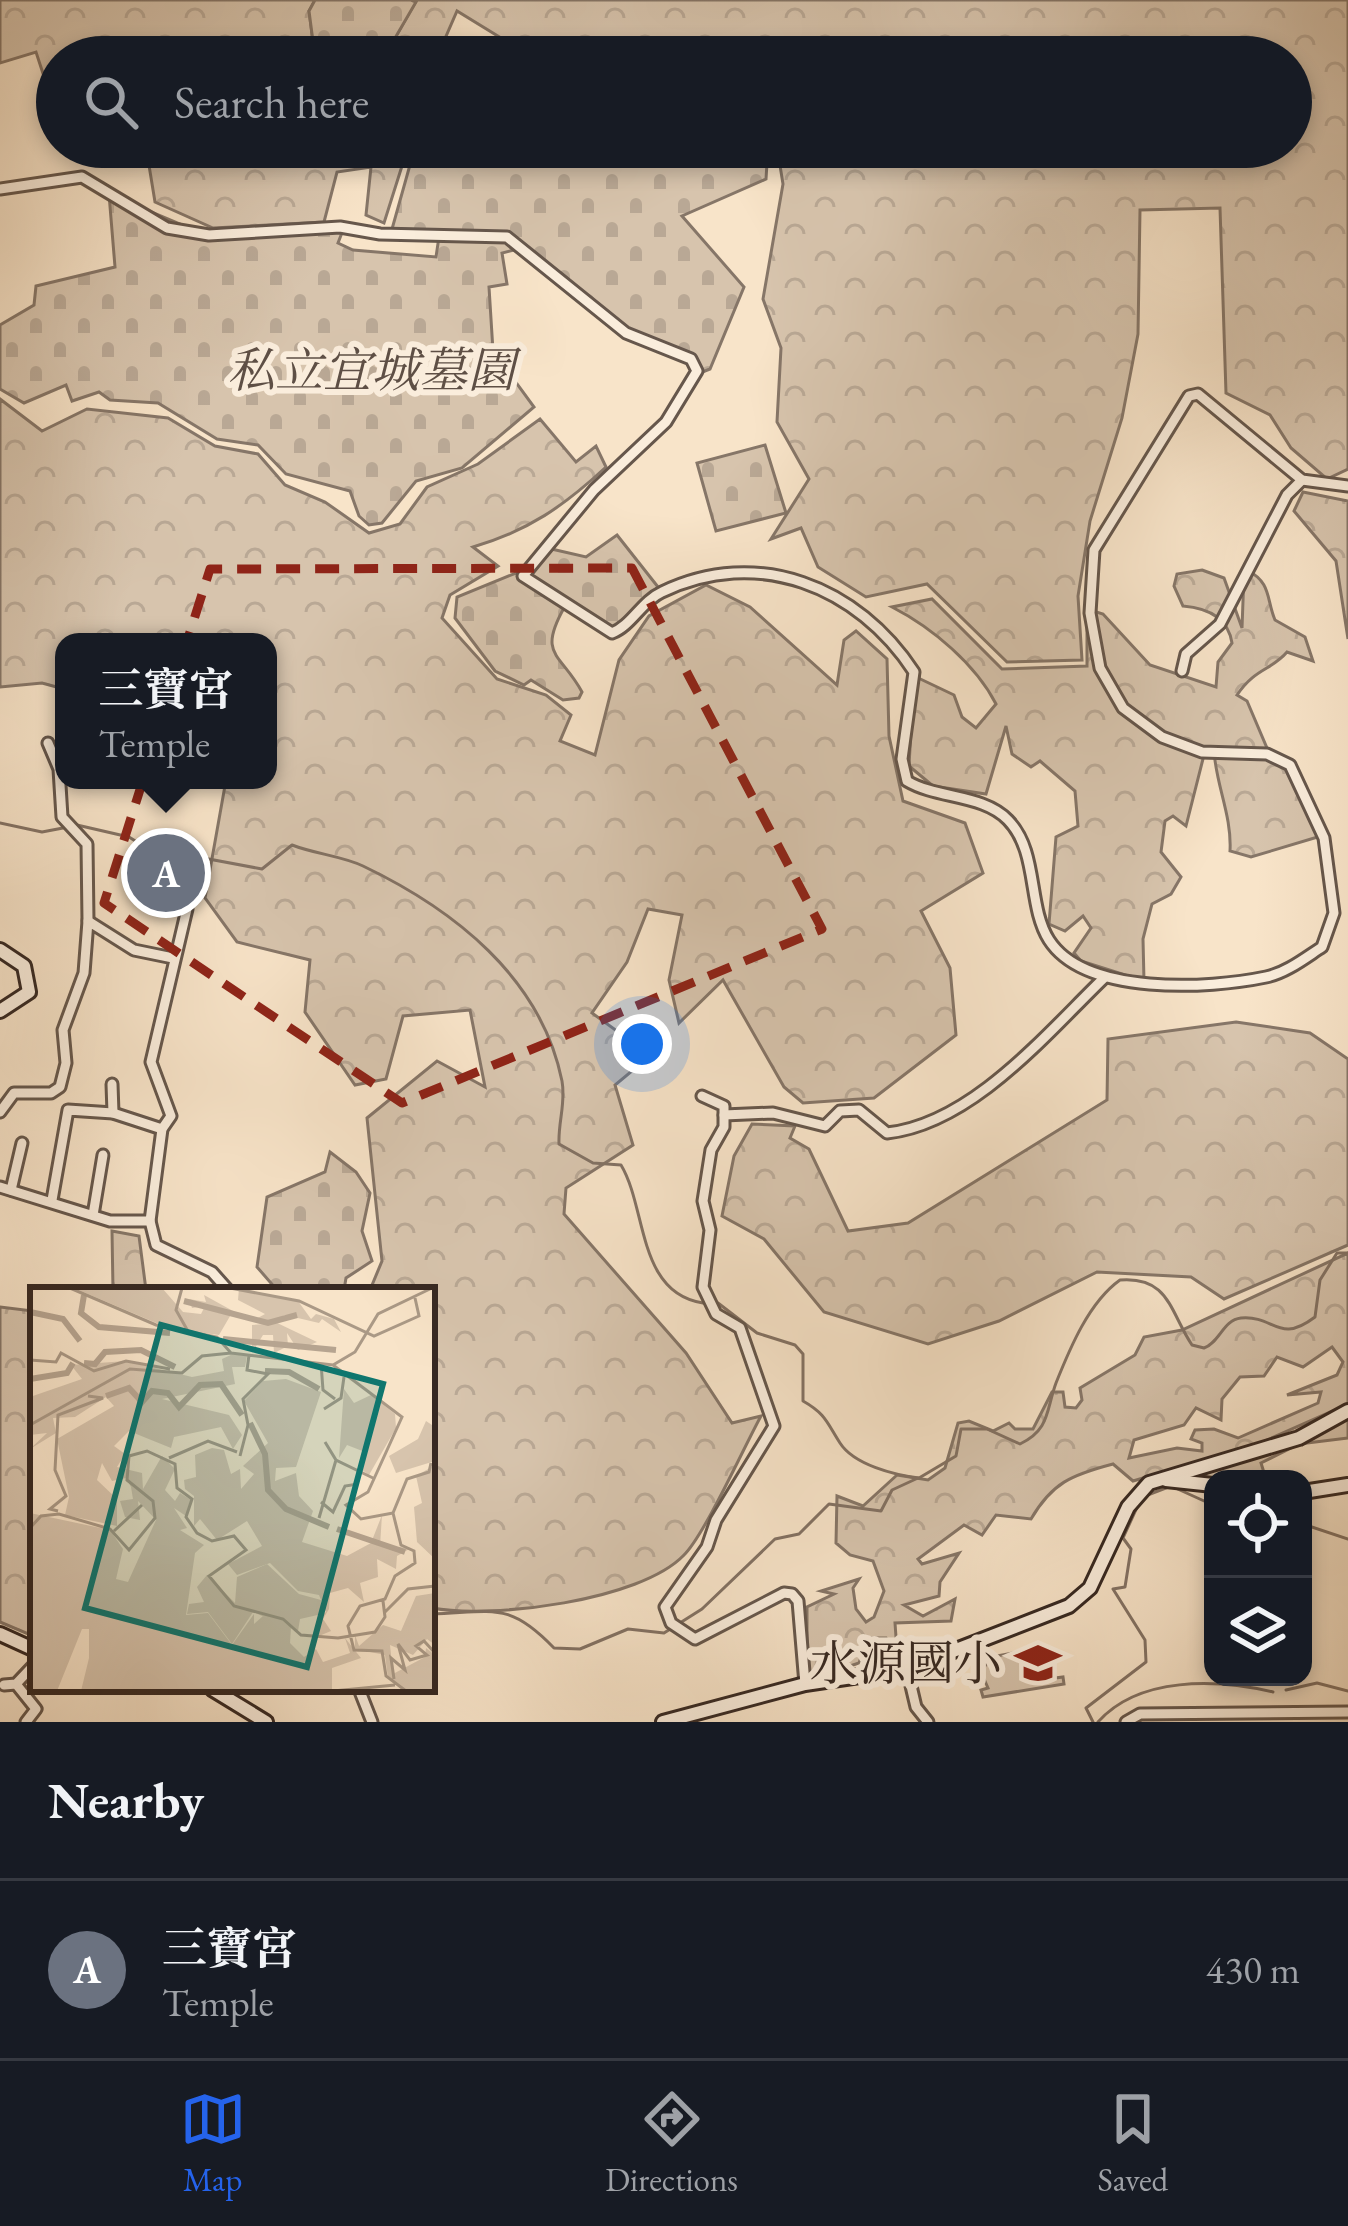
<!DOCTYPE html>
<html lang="en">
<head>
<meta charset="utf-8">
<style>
  :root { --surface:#171b24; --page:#20242c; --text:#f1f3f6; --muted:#9ea1a6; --line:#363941; --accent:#2563eb }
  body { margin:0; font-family:"EB Garamond","Noto Serif TC",serif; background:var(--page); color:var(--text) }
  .controls { position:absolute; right:36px; bottom:36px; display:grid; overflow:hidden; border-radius:24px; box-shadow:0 6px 18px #0003 }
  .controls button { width:108px; height:108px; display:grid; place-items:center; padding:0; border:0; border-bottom:3px solid var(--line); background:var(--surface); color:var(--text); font:60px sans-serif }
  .you { position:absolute; left:642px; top:1044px; width:42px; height:42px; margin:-30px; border:9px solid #fff; border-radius:50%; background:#1a73e8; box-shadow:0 0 0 18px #1a73e833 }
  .badge { display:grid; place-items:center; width:78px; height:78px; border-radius:50%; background:var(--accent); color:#fff; font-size:39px; font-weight:700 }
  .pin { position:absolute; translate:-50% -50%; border:6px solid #fff; box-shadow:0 3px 12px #0006 }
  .popup { position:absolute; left:55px; top:633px; width:222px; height:156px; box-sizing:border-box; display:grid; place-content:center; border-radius:24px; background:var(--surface); filter:drop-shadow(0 3px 9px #0005); font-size:39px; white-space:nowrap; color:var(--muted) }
  .popup b { font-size:45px; color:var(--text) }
  .popup::after { content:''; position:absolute; left:50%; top:100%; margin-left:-24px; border:24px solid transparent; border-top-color:var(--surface) }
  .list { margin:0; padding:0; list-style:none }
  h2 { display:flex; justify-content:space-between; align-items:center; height:156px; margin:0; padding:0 48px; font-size:51px }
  h2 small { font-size:39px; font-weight:400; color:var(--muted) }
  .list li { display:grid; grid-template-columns:78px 1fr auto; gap:36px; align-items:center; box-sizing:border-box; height:180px; padding:0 48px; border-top:3px solid var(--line) }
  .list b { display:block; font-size:45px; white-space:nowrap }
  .list p { margin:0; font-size:39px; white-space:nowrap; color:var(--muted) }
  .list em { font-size:39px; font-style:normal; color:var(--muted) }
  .icon { flex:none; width:66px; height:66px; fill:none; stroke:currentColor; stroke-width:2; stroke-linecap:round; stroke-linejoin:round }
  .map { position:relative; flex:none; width:1348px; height:1722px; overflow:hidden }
  .search { position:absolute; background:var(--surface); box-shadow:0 6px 18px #0003; left:36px; right:36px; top:36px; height:132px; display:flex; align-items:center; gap:30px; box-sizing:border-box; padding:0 42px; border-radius:66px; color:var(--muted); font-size:45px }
  .sheet { height:336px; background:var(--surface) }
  nav { display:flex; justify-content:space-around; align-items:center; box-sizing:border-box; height:168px; border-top:3px solid var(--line); background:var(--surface); font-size:33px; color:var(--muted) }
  nav a { display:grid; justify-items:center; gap:6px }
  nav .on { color:var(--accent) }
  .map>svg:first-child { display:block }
</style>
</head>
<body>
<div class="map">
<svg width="1348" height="1722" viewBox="0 0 1348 1722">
  <defs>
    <pattern id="forest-crowns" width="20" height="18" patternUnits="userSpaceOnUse" patternTransform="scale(3)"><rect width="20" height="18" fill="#d7c4ad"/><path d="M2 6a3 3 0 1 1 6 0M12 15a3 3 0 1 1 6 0" fill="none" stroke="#b9a895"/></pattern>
    <pattern id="cemetery-stones" width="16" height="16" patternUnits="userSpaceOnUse" patternTransform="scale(3)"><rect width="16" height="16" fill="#d7c4ad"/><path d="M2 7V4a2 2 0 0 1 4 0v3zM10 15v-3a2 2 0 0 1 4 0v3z" fill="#b9a895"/></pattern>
  </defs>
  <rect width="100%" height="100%" fill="#f8e4c9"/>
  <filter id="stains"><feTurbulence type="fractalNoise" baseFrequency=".00167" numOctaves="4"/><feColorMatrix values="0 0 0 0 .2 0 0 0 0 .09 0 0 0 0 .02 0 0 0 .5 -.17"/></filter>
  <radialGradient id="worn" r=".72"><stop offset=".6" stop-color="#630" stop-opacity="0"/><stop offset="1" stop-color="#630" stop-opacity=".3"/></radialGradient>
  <g fill="url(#forest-crowns)" stroke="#867668" stroke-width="3" fill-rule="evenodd">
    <polygon points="0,0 315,0 309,11 315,57 57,57 57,100 52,101 36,52 0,63"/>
    <polygon points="411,0 1348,0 1348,469 1327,479 1291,448 1270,415 1226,393 1220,208 1140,210 1138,334 1122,418 1090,521 1078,596 1082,660 1007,662 927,584 866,597 818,567 801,528 771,539 809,479 777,422 781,348 763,299 783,184 777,147 1291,147 1291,57 532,57 457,11 437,57 384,57 415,3"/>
    <polygon points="146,147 408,147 384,223 366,215 371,167 337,172 324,222 213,228 155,202"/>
    <path d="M0,399l42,32 45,-22 81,9 47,28 43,8 27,31 40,17 44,31 31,-9 27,-37 51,-23 62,-45 36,43 20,-16 10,21c-42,39 -78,64 -133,80l25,19 -48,29 -8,23 55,61 49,16 25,20 -11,26 35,14 24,-95 30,-44 57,-31 44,22 87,78 7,-45 12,-9 31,28 2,77 14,65 62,22 18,50 -62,38 29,57 6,67 -82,63 -71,5 -19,-16 -61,-107 -44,43 -10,-43 13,-65 -34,-6 -21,53 -35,51 29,21 23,-15 23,23 -52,43 18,60 -67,43 -2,26 122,139 46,70 29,-7c-17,31 -56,118 -77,139 -44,46 -192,64 -252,53v-318h-62l12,-29 -15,-143 70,-57 48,26 -15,-77 -67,6 -17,63 -31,6 -50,-73 5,-52 -73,-18 -32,-44 21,-118h42v-138h-204v47l-22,-6 -42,4z"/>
    <polygon points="1303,492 1348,501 1348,639 1336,561 1294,511"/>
    <path d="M1202,570l22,8 18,50 2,-54 3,-4c25,13 19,29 28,50l30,17 8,24 -26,-9c-15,18 -32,16 -50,43l10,6 23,54 16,7 35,74 -70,21 -21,-6c2,-35 -14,-66 -16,-100h-9l-19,75 -13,-10 -8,5 -4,31 20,25 -10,17 -19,10 -9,35 1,42 -63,-20 -7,-8 17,-25 -8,-12 -18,15 -16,-7 7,-87 22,-11 -3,-35 -35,-30 -9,6 -19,-13 -6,-28 -20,68 -53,-8 -24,-20 5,-90 40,19 8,22 14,11 20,-24c-20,-39 -63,-76 -104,-97l40,-8 70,70 85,-3v-57l16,5 47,51 66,22 2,-25 14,-19c-4,-26 -25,-35 -49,-37l-9,-20 3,-12z"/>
    <polygon points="1236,1022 1310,1033 1348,1059 1348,1245 1224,1299 1191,1277 1097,1272 999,1321 928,1344 824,1312 764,1239 722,1216 734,1156 752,1124 795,1126 790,1138 809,1149 848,1231 908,1223 1107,1100 1108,1039"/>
    <polygon points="112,1231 139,1236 146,1290 113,1290"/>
    <path d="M1348,1253v151l-90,40 -125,37 -20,-17c-42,11 -61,19 -82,55l-35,-4 -14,20 -18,-10 -46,34 4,5 37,-11 -19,29 -1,14 -35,9 19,11 32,-17 -4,22 -56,2 3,42 -12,-27h-18l-9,25 -39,13 -13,-6v-63l27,-13 -13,-3 38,-12 -6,9 3,21 10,13 8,-5 10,-26 -11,-30 -23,-6 -14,-12 1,-47 26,10 34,-31 31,5 17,-12 13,-45 11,-2 24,10 16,-8 6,6h18l19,-37h11l2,15 11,1 6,-8 -2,-12 55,-33 9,-18 38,-7zM1332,1347l11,15 -6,13 -50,20 34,-3 -3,11 -80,35 -24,-9 -19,1 -4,9 11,4v8l-25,-3 -48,10 5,-18 50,-15 12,-17 25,12 1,-21 18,-22 24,-1 13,-19 26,10z"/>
    <polygon points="0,1307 33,1311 33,1636 0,1622"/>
    <polygon points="1348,1416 1348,1438 1299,1444 1261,1463 1266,1479 1158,1481"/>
  </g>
  <g fill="url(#cemetery-stones)" stroke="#867668" stroke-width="3">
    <polygon points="315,0 411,0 416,2 384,57 315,57 309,11"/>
    <polygon points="415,147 631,147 648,165 682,147 768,147 766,179 682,216 744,287 710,369 700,373 695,361 627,330 526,247 502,253 507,284 489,287 493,351 534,407 462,468 416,481 382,523 369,525 359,516 350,491 286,474 258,445 217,439 158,403 110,400 99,392 72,401 66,385 24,403 0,389 0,325 34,305 36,286 115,267 109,194 208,236 343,230 338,243 353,250 436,257 440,230 392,229"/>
    <polygon points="765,445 786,513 716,531 697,463"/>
    <polygon points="617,535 658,587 614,631 526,575 547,548 586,557"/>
    <path d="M516,573l48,35c-27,48 -3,45 18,84l-3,6 -16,2 -32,-20 -7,5 -29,-14 -40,-53 2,-21z"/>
    <polygon points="330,1152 356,1172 370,1193 362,1231 372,1261 346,1278 344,1290 277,1290 257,1267 267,1197 325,1172"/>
  </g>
  <polygon fill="#d7c4ad" stroke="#867668" stroke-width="3" points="1034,1649 1052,1656 1055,1678 1063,1677 1064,1684 983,1697 981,1690 988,1688 981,1672 991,1657"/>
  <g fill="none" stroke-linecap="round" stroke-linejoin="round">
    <g stroke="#837264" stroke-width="3">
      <polyline points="0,823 42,832 63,828"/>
      <path d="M77,825l52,12 33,21 36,-1 64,12 30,-24c23,9 50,11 71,21 90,43 178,111 199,215 4,22 -4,41 -3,63l34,19 28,2c26,43 16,128 82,138"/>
      <path d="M718,1303l39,30 38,12 8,9v47c23,13 24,22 37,42 14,22 55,32 79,35l37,-22 5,-27h26l33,15c30,-14 26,-34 36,-61 14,-35 33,-81 64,-103 49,-4 50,32 72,65l12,3c16,-6 19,-28 37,-30 34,-3 37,27 74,-1l5,-37 17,-27h11"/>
      <polyline points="1145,1496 1171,1486 1213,1505"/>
      <polyline points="1303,1524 1348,1539"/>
      <path d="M432,1614c62,-2 77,-13 122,34l26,1 48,-20 36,4 38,-24 73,-70 24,-5 30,-30 52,7 11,-21 26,-12"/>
      <polyline points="1286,1690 1317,1683 1348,1691"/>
      <polyline points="1093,1722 1086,1708 1146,1662 1145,1640 1113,1589 1125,1587 1131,1549 1123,1538 1139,1503"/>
      <path d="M1098,1722c41,-46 118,-43 175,-30"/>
    </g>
    <g stroke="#66574c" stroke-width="15">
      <g id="street">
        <path d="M0,189l82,-12 85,51 42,7 131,-8 40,7 127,3 119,96 65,26 6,12 -31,51 -72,68 -71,86 89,57c19,-7 30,-32 50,-41 95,-46 196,-6 252,80l-12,87 5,22c30,18 76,13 101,39 31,32 19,85 41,120 36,56 160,49 217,37 20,-4 39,-19 56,-30l12,-34 -10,-75 -34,-73 -23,-11 -65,-2 -40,-15 -39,-29 -23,-40 -10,-55 4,-63 95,-154 9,-2 104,86 46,6"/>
        <polyline points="1182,671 1186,654 1220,624 1287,495 1302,480"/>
        <polyline points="48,743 59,769 62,817 87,844 88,921"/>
        <polyline points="112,1084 113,1113"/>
        <polyline points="702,1096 724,1106 724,1127 711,1150 703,1201 710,1230 703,1287 716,1314 740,1328 774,1426 716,1520 707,1547 665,1607 671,1623 695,1639 784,1593 792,1594 798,1601 805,1684"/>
        <polyline points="0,1112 14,1093 51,1093 60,1087 66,1063 63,1030 84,973 88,921 134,950 173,958"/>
        <path d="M724,1115l49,-2 52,13 15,-15 19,-1 28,23c85,-9 160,-100 217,-155"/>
        <polyline points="0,1187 110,1221 150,1221 156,1245 212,1272 228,1290"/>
        <polyline points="11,1190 22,1143"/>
        <polyline points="52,1200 68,1110 113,1113 162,1129"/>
        <polyline points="93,1215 103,1155"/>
        <polyline points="150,1221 162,1129 171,1116 151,1062 187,909 186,869 161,866"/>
        <polyline points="907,1669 916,1707 928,1722"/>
        <polyline points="16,1684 36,1709 26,1722"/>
        <polyline points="4,1685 16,1684 33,1666"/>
        <polyline points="359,1689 372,1722"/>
        <polyline points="1126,1722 1140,1714 1348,1712"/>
      </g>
    </g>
    <g stroke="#362822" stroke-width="18">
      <g id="secondary">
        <polyline points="0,950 24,966 29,992 0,1011"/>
        <polyline points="1166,1480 1213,1485"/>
        <polyline points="1303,1492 1348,1485"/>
        <polyline points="0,1634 33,1649"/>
        <polyline points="212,1689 266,1722"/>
        <polyline points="663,1722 805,1684 907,1669 1069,1606 1090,1588 1128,1507 1149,1483 1299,1438 1348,1411"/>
      </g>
    </g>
    <use href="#street" stroke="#faeddc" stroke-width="9"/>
    <use href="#secondary" stroke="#faeddc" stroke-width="12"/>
  </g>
  <path fill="none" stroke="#8f2418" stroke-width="9" stroke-dasharray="24 15" stroke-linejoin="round" d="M632,568l190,361 -420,174 -298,-200 106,-334z"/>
  <defs>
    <g id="school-bare" transform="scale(3.6)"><path d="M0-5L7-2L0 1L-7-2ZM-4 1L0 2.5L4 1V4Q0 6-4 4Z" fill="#8f2418" stroke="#faeddc" stroke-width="2.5" paint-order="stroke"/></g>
  </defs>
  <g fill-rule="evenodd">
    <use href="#school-bare" x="1038" y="1663"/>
  </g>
  <g text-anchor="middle" stroke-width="12" stroke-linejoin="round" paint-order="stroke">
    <g font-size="48" font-style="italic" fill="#5e4f45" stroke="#faeddc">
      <text x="371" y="387">私立宜城墓園</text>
    </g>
    <g font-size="48" fill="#362822" stroke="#faeddc" text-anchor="end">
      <text x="1002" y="1680">水源國小</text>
    </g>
  </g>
  <g transform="translate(30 1287)">
    <rect width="405" height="405" fill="#f8e4c9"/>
    <path d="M44,1h88l21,24 18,2 4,-8 -13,2 -3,-9 17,3 -2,-7 29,16 -14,24 -51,-7zM209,1l59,13 13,18 5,-5 18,5 7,13 -19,-13 -3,4 -34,-8 -12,6 44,21 -19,8 -11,-17 1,13 -14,7 -1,-18h-10l-11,18v-28l14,-1 -10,-5 9,-5 -27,-14zM203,67l14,2 -2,11h-13l3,17 -73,15 67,16 13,20 -9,14 -12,-22 -47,10 -3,11 -42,-17 -15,15 11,8 -8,13 25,6 1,16 19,-33 13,13 -10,21 10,11 5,-8 11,7 -5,16 -12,-8 13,20 -7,2 24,15 -9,8 -9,62 22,-2 24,32 22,-31v10l9,-8 28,11 -1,16 14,14 12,-8 7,13 27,-9 -5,-15 16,20 -29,10v23h-251l8,-33v-29h-7l-25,62h-27v-178l80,17 13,19 -7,30 12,3 28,-62 -18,-19 2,19 -15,-3 -5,-16 13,-2 -2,-12 -5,-9 -14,3 -10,-18 -5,17 20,19v27l-52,-11 4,-18 -12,-58 57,-33 -8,-9 -31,20 -22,1 3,15 -26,16 17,-16 -17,2v-38l52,-18 -11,-14 55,-4 66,16 32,-6 -2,-12zM256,92l35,13 -25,75 -20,1 -1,13 21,-8 3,23 14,15 -11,31 45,14 24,-13 11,-28 -2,31 31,2 -14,8 -1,13 -19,-10 1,18 -18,6 4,19 -16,-14 -18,5 -1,16 -6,10 8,12 -12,5 -2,-18 9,-6 -7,-17 -21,-4 -28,-28 -33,12 -9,-11 34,-18 -15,-25 -30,19 -17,-21 -6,7v-30l-9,-7 -1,-9 12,-3 -1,-22 17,-7 12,2 7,24 9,-5 1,20 13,-15 -11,-8 25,-23 -24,-42 19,-20zM314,102l10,14 17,-8 24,19 1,14 -27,47 -10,-7 6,-16 -18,-7 -8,13zM396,134l9,6v34l-39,12 -7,-17 29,-17zM405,178v94l-18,-17 -3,-35 8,-4 -6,-27zM405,306v52l-8,-6 -14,16 -23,-10 3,29 32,-17 1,-9 9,7v36h-27l-20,-13 -3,-23 -30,-6v-14l4,11 24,-21 18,6 15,-35z" fill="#d7c4ad"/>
    <path d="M237,277l32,30 22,6 1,14 -22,5 -2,12 -45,-19 -21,32 -24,-32 -21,2 2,-10 15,-2 -7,-15 10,-12 28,28 2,-26z" fill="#d7c4ad"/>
    <path fill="none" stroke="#b6a490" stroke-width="6" d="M54,8l-3,18 18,14 71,6M154,14l84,22 29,-8M0,25l33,7 17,22M193,52l113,11M54,76l11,1 10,-12 36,-2 34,17M235,84l24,1 30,17M0,92l37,-6 6,-10M76,109l23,-8 13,14 10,-11 16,2 11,14 21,-22 21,-1 21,31M220,136l15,31 3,36 18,19 43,18M307,242l68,23"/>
    <path fill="none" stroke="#aa9986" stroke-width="3" d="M40,1l86,37 61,12 14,16M152,1l-6,22 13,23M200,1l69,13 75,35 45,-20 -4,-18M0,73l26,2 5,-9 33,18 32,-10 44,8M291,76l2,27 12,9M303,78l69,52 -34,75 -22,13 15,14 32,-6 8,32 13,6 1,12 -20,13 -10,23 -25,7 -12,20 6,24 28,1 4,25 20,15M294,122l17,-11 3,-21M0,138l100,-56 52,4 20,-17 29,-3 102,12 22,-13 23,-38 54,-26M295,155l11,18 37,18M210,169l8,-31 -5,-26 25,-25 -21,-4 2,-15M139,171l39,-17 29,11M291,215l12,10 12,-26 13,-2M28,224l-8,-2 16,-13 -11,-26 3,-55 45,-17 -15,-2M363,226l14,-34 22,-7 2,-9M289,231l17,-58M0,241l11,-12 18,-2 51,15 19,21 26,-32 -2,-17 -26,-21 2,-24 18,-5 28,13 2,24 15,11 -6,18 11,16 15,8 22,-5 12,14 -37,26 25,30 49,13 18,16 37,3 37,-6 10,-15 -2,-16M84,244l28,-26M355,325l23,-23 27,-3M364,392l-3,-21 14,12 -7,-26 12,16 17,-5 -11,-9 8,-5 11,12M303,404l62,-6"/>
    <path fill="#0f766e" fill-opacity="0.15" stroke="#0f766e" stroke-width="6" d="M131,38l222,59 -76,283 -222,-59z"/>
    <rect width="405" height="405" fill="none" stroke="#362822" stroke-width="6"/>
  </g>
  <rect width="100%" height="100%" filter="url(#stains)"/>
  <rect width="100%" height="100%" fill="url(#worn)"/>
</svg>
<div class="controls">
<button><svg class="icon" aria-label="locate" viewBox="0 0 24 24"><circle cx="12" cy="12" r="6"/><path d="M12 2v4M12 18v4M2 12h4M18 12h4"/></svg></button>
<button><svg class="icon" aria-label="layers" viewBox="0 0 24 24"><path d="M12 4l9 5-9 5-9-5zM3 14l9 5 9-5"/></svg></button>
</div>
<div class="you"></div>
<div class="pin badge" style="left:166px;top:873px;background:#6b7280">A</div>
<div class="popup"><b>三寶宮</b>Temple</div>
<div class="search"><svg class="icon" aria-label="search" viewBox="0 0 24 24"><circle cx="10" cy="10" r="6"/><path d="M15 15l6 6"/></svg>Search here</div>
</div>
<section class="sheet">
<h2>Nearby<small></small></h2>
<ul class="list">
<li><span class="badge" style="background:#6b7280">A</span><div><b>三寶宮</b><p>Temple</p></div><em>430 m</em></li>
</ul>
</section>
<nav>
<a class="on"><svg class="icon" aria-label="map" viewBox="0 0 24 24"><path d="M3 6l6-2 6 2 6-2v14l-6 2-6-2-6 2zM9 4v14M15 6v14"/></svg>Map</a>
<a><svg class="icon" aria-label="directions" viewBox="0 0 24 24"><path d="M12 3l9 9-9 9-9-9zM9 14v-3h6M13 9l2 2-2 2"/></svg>Directions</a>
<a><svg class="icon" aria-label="saved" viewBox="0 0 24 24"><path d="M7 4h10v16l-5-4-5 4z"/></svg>Saved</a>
</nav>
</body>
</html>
